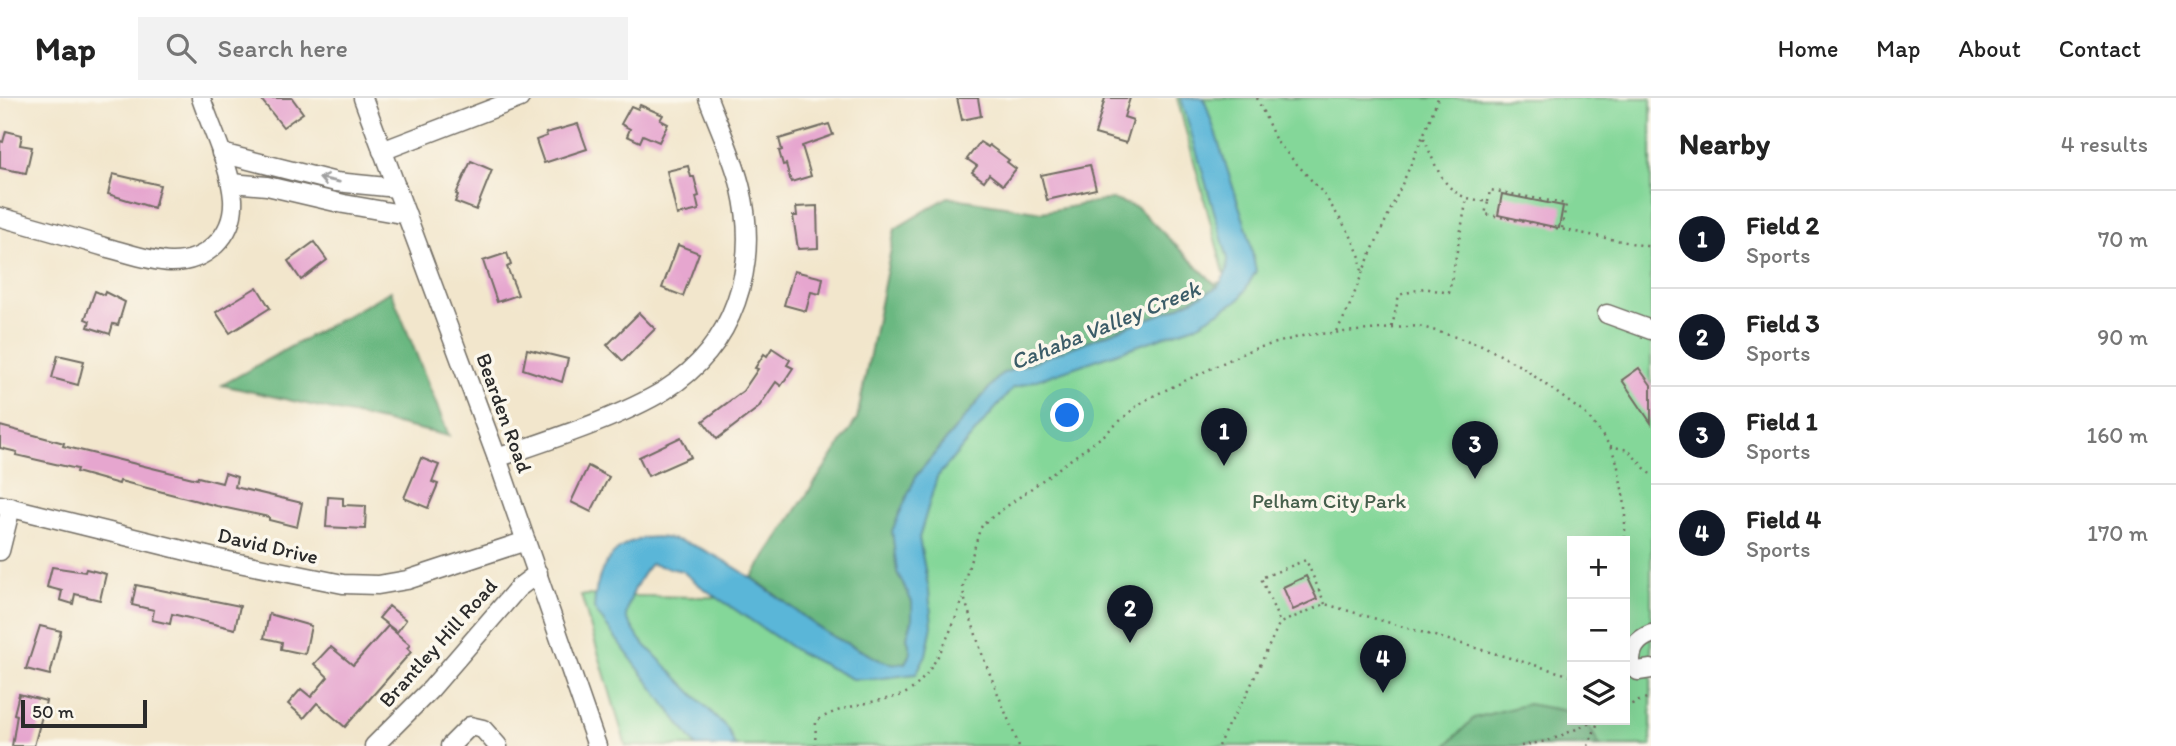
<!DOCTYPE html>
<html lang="en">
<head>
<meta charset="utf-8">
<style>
  :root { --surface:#fff; --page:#f2f2f2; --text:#222; --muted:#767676; --line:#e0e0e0; --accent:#111827 }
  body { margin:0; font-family:Itim,sans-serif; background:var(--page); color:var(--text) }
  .controls { position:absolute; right:21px; bottom:21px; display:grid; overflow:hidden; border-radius:0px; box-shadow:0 7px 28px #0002 }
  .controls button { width:63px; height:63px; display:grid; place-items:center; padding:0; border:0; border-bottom:2px solid var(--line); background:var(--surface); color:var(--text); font:35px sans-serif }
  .scale { position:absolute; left:21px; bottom:18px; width:126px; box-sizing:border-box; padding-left:7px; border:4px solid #2b2b2b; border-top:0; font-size:19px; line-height:24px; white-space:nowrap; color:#2b2b2b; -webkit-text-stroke:5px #fbf7ec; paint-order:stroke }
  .you { position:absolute; left:1068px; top:318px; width:24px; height:24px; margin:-18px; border:5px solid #fff; border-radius:50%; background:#1a73e8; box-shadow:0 0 0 10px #1a73e833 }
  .badge { display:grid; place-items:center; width:46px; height:46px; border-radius:50%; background:var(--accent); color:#fff; font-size:23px; font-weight:700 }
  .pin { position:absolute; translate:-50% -58px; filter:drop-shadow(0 2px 4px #0008) }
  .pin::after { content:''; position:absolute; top:37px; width:24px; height:21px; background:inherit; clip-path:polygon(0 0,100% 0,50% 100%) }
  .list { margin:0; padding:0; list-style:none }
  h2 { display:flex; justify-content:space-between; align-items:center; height:91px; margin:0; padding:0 28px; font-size:30px }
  h2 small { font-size:23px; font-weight:400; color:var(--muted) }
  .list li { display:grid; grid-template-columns:46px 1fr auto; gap:21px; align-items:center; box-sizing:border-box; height:98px; padding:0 28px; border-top:2px solid var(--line) }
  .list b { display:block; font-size:26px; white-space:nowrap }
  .list p { margin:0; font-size:23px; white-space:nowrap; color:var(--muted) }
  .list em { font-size:23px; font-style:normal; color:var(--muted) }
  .icon { flex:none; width:38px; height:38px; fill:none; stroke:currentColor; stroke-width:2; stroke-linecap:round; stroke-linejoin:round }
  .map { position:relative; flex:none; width:1651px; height:648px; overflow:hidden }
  header { display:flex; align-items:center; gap:42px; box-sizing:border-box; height:98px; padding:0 35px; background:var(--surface); border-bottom:2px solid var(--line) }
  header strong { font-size:33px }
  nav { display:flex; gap:38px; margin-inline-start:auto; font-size:24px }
  .search { width:490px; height:63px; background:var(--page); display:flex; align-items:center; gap:18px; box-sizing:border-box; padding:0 24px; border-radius:0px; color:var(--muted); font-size:26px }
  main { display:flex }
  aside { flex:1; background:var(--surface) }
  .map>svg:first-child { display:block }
</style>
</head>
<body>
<header>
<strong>Map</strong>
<div class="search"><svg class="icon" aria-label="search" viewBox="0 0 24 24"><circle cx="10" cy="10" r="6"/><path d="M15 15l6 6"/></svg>Search here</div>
<nav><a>Home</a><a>Map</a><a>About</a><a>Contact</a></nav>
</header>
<main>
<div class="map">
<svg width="1651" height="648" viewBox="0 0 1651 648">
  <rect width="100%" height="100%" fill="#fbf7ec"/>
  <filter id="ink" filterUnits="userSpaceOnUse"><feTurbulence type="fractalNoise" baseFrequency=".0143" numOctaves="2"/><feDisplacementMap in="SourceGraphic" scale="14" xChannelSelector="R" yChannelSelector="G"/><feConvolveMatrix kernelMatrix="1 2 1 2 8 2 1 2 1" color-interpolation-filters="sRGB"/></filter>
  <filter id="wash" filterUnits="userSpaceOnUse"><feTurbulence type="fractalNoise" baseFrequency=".00686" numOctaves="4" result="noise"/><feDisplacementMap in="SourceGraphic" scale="28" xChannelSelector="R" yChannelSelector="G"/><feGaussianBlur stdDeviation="1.57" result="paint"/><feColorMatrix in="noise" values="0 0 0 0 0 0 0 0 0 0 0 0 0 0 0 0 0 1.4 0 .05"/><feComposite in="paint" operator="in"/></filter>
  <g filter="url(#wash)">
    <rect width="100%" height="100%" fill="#f2e6cc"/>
    <path fill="#84d799" stroke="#588162" stroke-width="2" fill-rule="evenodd" d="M1177,0h474v648h-1025l-45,-151 227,4 171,-231 247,-88zM1572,443h53v179h-53z"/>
    <g fill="#6bb881" stroke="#4b7256" stroke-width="2">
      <polygon points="948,99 1042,114 1112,101 1138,110 1218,189 1174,211 1001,276 916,378 897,474 913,504 912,523 907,539 911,554 905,565 890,567 824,534 752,479 857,321 895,131"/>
      <polygon points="391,193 449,338 222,287"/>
      <polygon points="1528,606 1572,614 1572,622 1585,622 1600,648 1446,648 1474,620"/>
    </g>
    <path fill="#5ab6d8" stroke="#427082" stroke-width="2" d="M1181,0h23l44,135 8,38 -16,28 -45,27 -182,62 -76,89 -18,61 10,53 3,35 -6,29 -10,19 -41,5h-23l-54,-27 -95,-64 -21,-17 -31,-7c-12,13 -23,36 -25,53l14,23 88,89 7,17h-39l-102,-137c1,-25 8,-51 31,-64 58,-34 150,53 197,85 11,8 25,13 38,20 15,8 27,16 45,13l6,-11 -4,-15 5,-16v-19l-15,-30 -5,-41 24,-55 85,-102 173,-65 44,-22 9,-16 1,-12z"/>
    <g id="blocks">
      <g fill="#e6a6cf">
        <polygon points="260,0 292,0 303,15 283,29"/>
        <polygon points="957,0 978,0 981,18 962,22"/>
        <polygon points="1105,0 1130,0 1124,19 1133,22 1126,45 1095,36"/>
        <polygon points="640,7 663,17 660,22 668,26 659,44 643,37 640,44 627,38 630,31 621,26 631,8 638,11"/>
        <polygon points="578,26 587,51 544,65 536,42 547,38 546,35"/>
        <polygon points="829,26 833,37 802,48 811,78 791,84 786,66 783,67 779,53 782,52 779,41"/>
        <polygon points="6,33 22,37 20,47 32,49 26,75 0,70 0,43 3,44"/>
        <polygon points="980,44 988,49 989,47 1009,62 1007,64 1016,71 1003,87 989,76 984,83 972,74 977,68 967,61"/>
        <polygon points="471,63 492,72 476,112 455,104 458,97 456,96"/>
        <polygon points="1090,67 1096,91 1047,102 1041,77"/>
        <polygon points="688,68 691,79 694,79 699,98 696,99 699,112 677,117 667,73"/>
        <polygon points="113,76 160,87 154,110 108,96"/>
        <polygon points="1502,96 1563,108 1559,130 1498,117"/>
        <polygon points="817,108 818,150 798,151 793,118 797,118 796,109"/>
        <polygon points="314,144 327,162 301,182 288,163"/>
        <polygon points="678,147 699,155 683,198 662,190"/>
        <polygon points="507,155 511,167 507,169 518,197 497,204 483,163"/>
        <polygon points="794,173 823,180 820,196 811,194 806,213 784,207"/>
        <polygon points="257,189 270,210 230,235 216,214"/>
        <polygon points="95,193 104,197 105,194 125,204 118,227 113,226 110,236 88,229 90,223 85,221"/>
        <polygon points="639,215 655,231 623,263 607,247"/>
        <polygon points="772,250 790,262 787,267 793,270 781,288 776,284 758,310 717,341 703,323 743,293 758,271 755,270 764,256 767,258"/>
        <polygon points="527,251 568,261 562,284 523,271"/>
        <polygon points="58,257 84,263 78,287 52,280"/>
        <polygon points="1639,270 1651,287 1651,325 1622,282"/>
        <polygon points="0,328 64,345 63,348 197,381 198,379 222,385 225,375 237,379 235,389 302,405 297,429 269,422 269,419 217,408 120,383 119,386 76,374 77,371 16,357 17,354 0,350"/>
        <polygon points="681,339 691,359 648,378 639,359"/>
        <polygon points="421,360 439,367 432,384 438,386 428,410 404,400"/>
        <polygon points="588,368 609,379 591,414 571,404"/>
        <polygon points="328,399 343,400 343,407 366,408 365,431 326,429"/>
        <polygon points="52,469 85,474 86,471 106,476 100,502 75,496 73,506 60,502 62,493 47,489"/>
        <polygon points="1306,478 1317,501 1293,512 1283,489"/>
        <polygon points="136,487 240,508 235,531 172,516 170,526 152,522 154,512 132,507"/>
        <polygon points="389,508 406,522 397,534 379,520"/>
        <polygon points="269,516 311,528 305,556 281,551 282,544 264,540"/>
        <polygon points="40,528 61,533 50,577 26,571"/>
        <polygon points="388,528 410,547 407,550 411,554 345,629 317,605 304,620 288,606 301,591 311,599 328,579 314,566 329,550 331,549 353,567"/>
        <polygon points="19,596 46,603 34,648 12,648 17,617 14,616"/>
      </g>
    </g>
  </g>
  <g filter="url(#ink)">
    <use href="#blocks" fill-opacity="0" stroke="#716c63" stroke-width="2"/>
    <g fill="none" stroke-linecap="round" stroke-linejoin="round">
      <g stroke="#716c63" stroke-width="21">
        <g id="minor">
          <polyline points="363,0 497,360 597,648"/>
          <polyline points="382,53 520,0"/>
          <polyline points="221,55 336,84 397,90"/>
          <polyline points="231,85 267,88 344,106 407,117"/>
          <path d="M0,119c36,10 72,20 108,31 20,5 41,13 62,14 35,1 65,-26 63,-63 -2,-31 -22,-71 -32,-101"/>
          <polyline points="1607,216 1651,232"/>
          <path d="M497,360c52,-18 122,-40 168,-68 70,-44 94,-124 76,-201 -7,-31 -22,-61 -33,-91"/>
          <polyline points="0,407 219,461 343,486 378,487 407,482 526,443"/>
          <polyline points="0,453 11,409"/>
          <path d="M1651,536c-15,6 -21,15 -20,32l7,5 13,-2"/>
          <polyline points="374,648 431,591 518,490 538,475"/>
          <polyline points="450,648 470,628 483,631 498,648"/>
        </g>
      </g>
      <g stroke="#716c63" stroke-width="2.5" stroke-dasharray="2 5" stroke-linecap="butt">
        <polyline points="1257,0 1276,43 1323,95 1350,136 1360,159 1362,175"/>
        <path d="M1424,40c10,23 17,51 43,60"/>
        <polyline points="1488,104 1490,92 1566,106 1562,131"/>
        <polyline points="1392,229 1399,197 1424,190 1449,195 1467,100 1488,104 1485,116 1651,149"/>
        <path d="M1336,233c15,-22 20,-45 31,-69 24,-54 50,-108 71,-164"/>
        <polyline points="1610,348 1628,352 1651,377"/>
        <polyline points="1325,506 1306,462 1261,480 1280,525 1325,506 1572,578"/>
        <polyline points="1625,609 1651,598"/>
        <path d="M815,648l1,-25c24,-15 55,-18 83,-25 31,-9 53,-68 64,-97"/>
        <polyline points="1019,648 983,559 964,499 963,488 980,431 984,425 1104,337 1139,306 1151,299 1250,252 1306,237 1419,228 1482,247 1522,269 1588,318 1610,348 1617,364 1625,407 1625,491"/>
        <polyline points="1218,648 1229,625 1245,600 1279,526"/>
        <polyline points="1521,648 1551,642 1597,622"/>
        <polyline points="1588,648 1599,622"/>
      </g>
      <use href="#minor" stroke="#fff" stroke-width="18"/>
    </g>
    <defs><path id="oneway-shaft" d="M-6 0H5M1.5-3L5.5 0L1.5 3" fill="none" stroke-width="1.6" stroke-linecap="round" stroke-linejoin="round" transform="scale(1.75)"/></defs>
    <use stroke="#a0a0a0" href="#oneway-shaft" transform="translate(329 82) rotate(-168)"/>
  </g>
  <g text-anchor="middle" stroke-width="7" stroke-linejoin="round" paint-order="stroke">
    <g font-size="21" fill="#2b2b2b" stroke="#fbf7ec">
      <text transform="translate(504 315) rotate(70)" y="7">Bearden Road</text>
      <text transform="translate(268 448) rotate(13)" y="7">David Drive</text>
      <text transform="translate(438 545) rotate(-48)" y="7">Brantley Hill Road</text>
    </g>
    <g font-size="21" fill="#465f4c" stroke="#fbf7ec">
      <text x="1329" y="410">Pelham City Park</text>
    </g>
    <g font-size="23" font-style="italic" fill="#3b5c68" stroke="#fbf7ec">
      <text transform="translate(1105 227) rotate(-22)" y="8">Cahaba Valley Creek</text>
    </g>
  </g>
</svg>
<div class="controls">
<button>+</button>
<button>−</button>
<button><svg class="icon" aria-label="layers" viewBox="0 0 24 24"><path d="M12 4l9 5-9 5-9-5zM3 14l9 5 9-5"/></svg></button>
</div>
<div class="scale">50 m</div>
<div class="you"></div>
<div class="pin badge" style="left:1224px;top:368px">1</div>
<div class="pin badge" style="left:1130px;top:545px">2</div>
<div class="pin badge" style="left:1475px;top:381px">3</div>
<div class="pin badge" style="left:1383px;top:595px">4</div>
</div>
<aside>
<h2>Nearby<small>4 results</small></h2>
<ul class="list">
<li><span class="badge">1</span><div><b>Field 2</b><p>Sports</p></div><em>70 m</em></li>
<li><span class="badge">2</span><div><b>Field 3</b><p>Sports</p></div><em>90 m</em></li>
<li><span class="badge">3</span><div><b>Field 1</b><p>Sports</p></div><em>160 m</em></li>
<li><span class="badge">4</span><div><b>Field 4</b><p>Sports</p></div><em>170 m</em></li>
</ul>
</aside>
</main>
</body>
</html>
